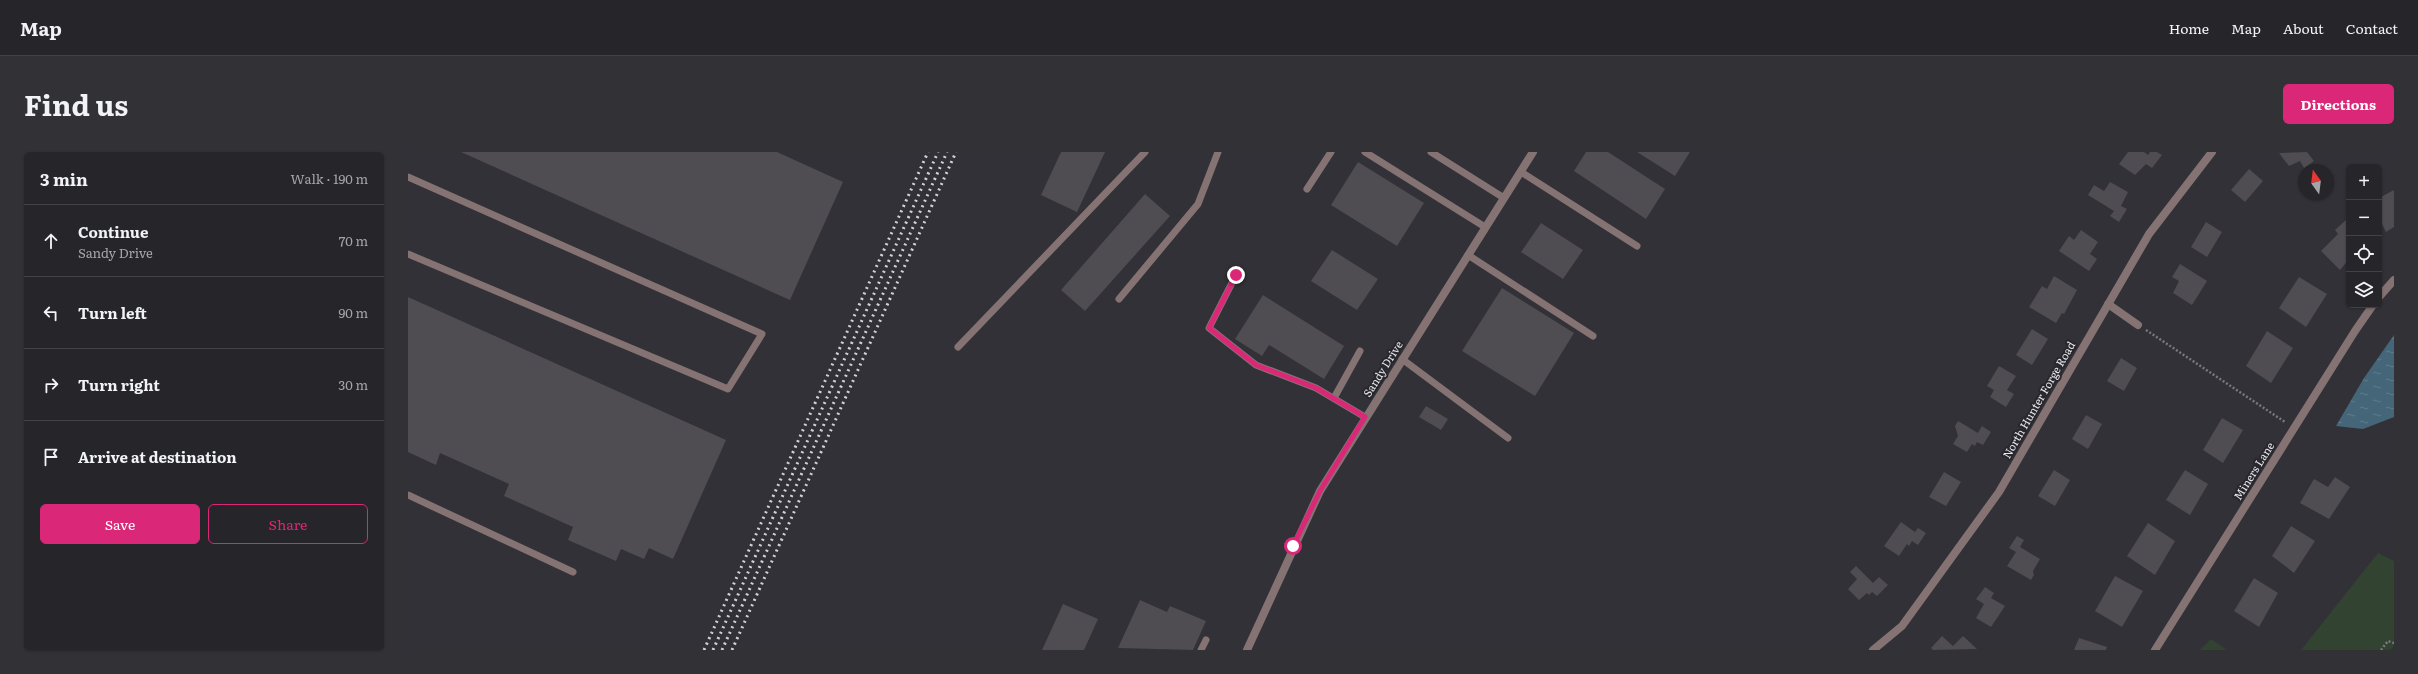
<!DOCTYPE html>
<html lang="en">
<head>
<meta charset="utf-8">
<style>
  :root { --surface:#262529; --page:#323135; --text:#f1f3f6; --muted:#a4a5a8; --line:#424246; --accent:#db2777 }
  body { margin:0; font-family:Literata,serif; background:var(--page); color:var(--text) }
  .controls { position:absolute; right:12px; top:12px; display:grid; overflow:hidden; border-radius:6px; box-shadow:0 1px 3px #0004 }
  .controls button { width:36px; height:36px; display:grid; place-items:center; padding:0; border:0; border-bottom:1px solid var(--line); background:var(--surface); color:var(--text); font:20px sans-serif }
  .compass { position:absolute; left:1890px; top:12px; width:36px; height:36px; border-radius:50%; background:var(--surface); box-shadow:0 1px 3px #0004; rotate:346deg }
  .stop { position:absolute; width:12px; height:12px; margin:-9px; border:3px solid #db2777; border-radius:50%; background:#fff }
  .stop.end { background:#db2777; border-color:#fff; box-shadow:0 1px 4px #0008 }
  .list { margin:0; padding:0; list-style:none }
  h2 { display:flex; justify-content:space-between; align-items:center; height:52px; margin:0; padding:0 16px; font-size:17px }
  h2 small { font-size:13px; font-weight:400; color:var(--muted) }
  .list li { display:grid; grid-template-columns:26px 1fr auto; gap:12px; align-items:center; box-sizing:border-box; height:72px; padding:0 16px; border-top:1px solid var(--line) }
  .list b { display:block; font-size:15px; white-space:nowrap }
  .list p { margin:0; font-size:13px; white-space:nowrap; color:var(--muted) }
  .list em { font-size:13px; font-style:normal; color:var(--muted) }
  .actions { display:flex; gap:8px; padding:12px 16px }
  .actions a { flex:1; padding:9px 0; border:1px solid var(--accent); border-radius:6px; text-align:center; font-size:14px; color:var(--accent) }
  .actions .main { background:var(--accent); color:#fff }
  .icon { flex:none; width:22px; height:22px; fill:none; stroke:currentColor; stroke-width:2; stroke-linecap:round; stroke-linejoin:round }
  .map { position:relative; flex:none; width:1986px; height:498px; overflow:hidden; border-radius:6px }
  header { display:flex; align-items:center; gap:24px; box-sizing:border-box; height:56px; padding:0 20px; background:var(--surface); border-bottom:1px solid var(--line) }
  header strong { font-size:19px }
  nav { display:flex; gap:22px; margin-inline-start:auto; font-size:14px }
  .intro { display:flex; align-items:center; justify-content:space-between; box-sizing:border-box; height:96px; padding:0 24px }
  h1 { margin:0; font-size:28px }
  .button { padding:10px 18px; border-radius:6px; background:var(--accent); color:#fff; font-size:14px; font-weight:700 }
  main { display:flex; gap:24px; padding:0 24px }
  aside { flex:1; background:var(--surface); border-radius:6px; box-shadow:0 1px 3px #0004 }
  .map>svg:first-child { display:block }
</style>
</head>
<body>
<header>
<strong>Map</strong>
<nav><a>Home</a><a>Map</a><a>About</a><a>Contact</a></nav>
</header>
<div class="intro"><h1>Find us</h1><a class="button">Directions</a></div>
<main>
<aside>
<h2>3 min<small>Walk · 190 m</small></h2>
<ul class="list">
<li><svg class="icon" aria-label="ahead" viewBox="0 0 24 24"><path d="M12 20V5M6 11l6-6 6 6"/></svg><div><b>Continue</b><p>Sandy Drive</p></div><em>70 m</em></li>
<li><svg class="icon" aria-label="left" viewBox="0 0 24 24"><path d="M17 20v-9H6M10 6l-5 5 5 5"/></svg><div><b>Turn left</b></div><em>90 m</em></li>
<li><svg class="icon" aria-label="right" viewBox="0 0 24 24"><path d="M7 20v-9h11M14 6l5 5-5 5"/></svg><div><b>Turn right</b></div><em>30 m</em></li>
<li><svg class="icon" aria-label="arrive" viewBox="0 0 24 24"><path d="M6 21V4h12l-3 4 3 4H6"/></svg><div><b>Arrive at destination</b></div></li>
</ul>
<div class="actions"><a class="main">Save</a><a>Share</a></div>
</aside>
<div class="map">
<svg width="1986" height="498" viewBox="0 0 1986 498">
  <defs>
    <pattern id="water-ripples" width="26" height="14" patternUnits="userSpaceOnUse"><rect width="26" height="14" fill="#446678"/><path d="M2 4q2-2 4 0t4 0M15 11q2-2 4 0t4 0" fill="none" stroke="#5f7c8b"/></pattern>
  </defs>
  <rect width="100%" height="100%" fill="#323137"/>
  <g fill="#324332">
    <polygon points="1970,401 1986,409 1986,498 1893,498"/>
    <polygon points="1803,487 1819,498 1792,498"/>
  </g>
  <polygon fill="url(#water-ripples)" points="1986,183 1986,265 1955,277 1928,274 1956,226"/>
  <g fill="#4f4c52">
    <polygon points="53,0 369,0 435,30 382,148"/>
    <polygon points="653,0 697,0 669,60 633,43"/>
    <polygon points="1178,0 1200,0 1257,37 1238,67 1166,19"/>
    <polygon points="1229,0 1282,0 1267,24"/>
    <polygon points="1720,0 1736,0 1740,3 1742,0 1749,0 1754,3 1744,16 1738,12 1727,23 1711,12"/>
    <polygon points="1899,0 1906,9 1896,16 1892,9 1881,14 1871,1"/>
    <polygon points="950,10 1016,51 989,94 923,53"/>
    <polygon points="1841,17 1855,29 1837,50 1823,38"/>
    <polygon points="1702,30 1720,40 1713,54 1719,57 1711,70 1702,64 1706,59 1680,43 1686,33 1696,39"/>
    <polygon points="1986,38 1986,75 1978,80 1971,66 1971,46"/>
    <polygon points="737,42 762,64 677,159 653,138"/>
    <polygon points="1938,68 1941,71 1941,107 1932,118 1913,99 1930,82 1927,78"/>
    <polygon points="1798,70 1814,80 1799,105 1783,95"/>
    <polygon points="1133,71 1175,98 1155,127 1113,100"/>
    <polygon points="1673,78 1690,90 1682,102 1689,107 1681,119 1651,99 1661,84 1666,88"/>
    <polygon points="924,98 970,127 949,158 903,129"/>
    <polygon points="1772,112 1799,129 1784,153 1765,141 1771,129 1764,125"/>
    <polygon points="1646,124 1669,138 1656,162 1654,161 1648,171 1621,155 1634,134 1639,137"/>
    <polygon points="1891,125 1919,142 1898,175 1871,156"/>
    <polygon points="1094,136 1166,181 1127,244 1054,199"/>
    <polygon points="855,143 936,194 916,227 861,193 854,204 827,187"/>
    <polygon points="0,145 318,288 265,407 241,396 236,407 213,397 208,409 160,388 165,375 96,344 101,332 32,301 28,313 0,300"/>
    <polygon points="1624,177 1640,187 1624,213 1608,203"/>
    <polygon points="1859,179 1885,196 1863,231 1838,214"/>
    <polygon points="1713,206 1729,216 1716,239 1699,229"/>
    <polygon points="1591,214 1608,224 1599,238 1606,242 1598,255 1582,245 1586,238 1579,234"/>
    <polygon points="1018,254 1040,267 1033,278 1011,265"/>
    <polygon points="1678,263 1694,272 1680,297 1664,287"/>
    <polygon points="1814,266 1835,278 1815,311 1795,298"/>
    <polygon points="1550,269 1570,281 1574,274 1583,280 1575,293 1569,290 1567,294 1564,292 1559,300 1545,292 1550,284 1547,274"/>
    <polygon points="1646,318 1662,328 1647,354 1630,344"/>
    <polygon points="1777,318 1800,332 1782,363 1758,348"/>
    <polygon points="1536,320 1553,330 1538,354 1521,345"/>
    <polygon points="1927,325 1942,335 1921,367 1892,351 1906,327 1920,335"/>
    <polygon points="1493,370 1507,380 1510,376 1518,381 1510,393 1504,389 1501,394 1499,392 1491,404 1476,394"/>
    <polygon points="1740,371 1767,389 1747,423 1719,404"/>
    <polygon points="1883,374 1907,389 1886,421 1864,404"/>
    <polygon points="1609,384 1616,388 1612,395 1632,407 1625,419 1626,423 1623,428 1599,414 1608,400 1601,396"/>
    <polygon points="1448,414 1465,431 1471,425 1480,433 1469,444 1464,440 1461,443 1459,441 1451,448 1440,437 1449,427 1442,420"/>
    <polygon points="1707,424 1735,439 1714,475 1687,459"/>
    <polygon points="1846,426 1870,441 1851,475 1826,459"/>
    <polygon points="1577,435 1586,441 1583,446 1597,454 1583,475 1568,466 1576,452 1568,447"/>
    <polygon points="732,448 759,460 762,454 798,469 785,498 710,496"/>
    <polygon points="655,452 690,467 676,498 634,498"/>
    <polygon points="1534,484 1545,494 1555,484 1569,497 1525,498 1523,496"/>
    <polygon points="1671,486 1699,495 1698,498 1666,498"/>
  </g>
  <g fill="none" stroke-linecap="round" stroke-linejoin="round">
    <g stroke="#79787e" stroke-width="2.5" stroke-dasharray="2 2" stroke-linecap="butt">
      <polyline points="1738,178 1877,270"/>
      <polyline points="1973,498 1980,489 1986,491"/>
    </g>
    <g stroke="#847372" stroke-width="7">
      <polyline points="957,0 1077,75"/>
      <polyline points="1023,0 1096,46"/>
      <polyline points="1113,20 1229,94"/>
      <polyline points="0,25 354,182 320,237 0,102"/>
      <polyline points="899,37 923,0"/>
      <polyline points="1060,103 1185,184"/>
      <polyline points="828,123 801,176 848,213 908,236 957,265"/>
      <polyline points="711,147 790,52 810,0"/>
      <polyline points="550,195 737,0"/>
      <polyline points="994,207 1100,286"/>
      <polyline points="926,246 952,199"/>
      <polyline points="0,343 165,420"/>
      <polyline points="793,498 798,488"/>
    </g>
    <g stroke="#847372" stroke-width="8">
      <polyline points="1971,145 1986,128"/>
      <polyline points="1700,152 1730,173"/>
      <polyline points="839,498 912,339 1125,0"/>
      <polyline points="1465,498 1494,474 1591,340 1741,82 1804,0"/>
      <polyline points="1747,498 1947,179 1965,153"/>
    </g>
    <g stroke="#d2d1d5" stroke-width="3" stroke-dasharray="2 4" stroke-linecap="butt">
      <polyline points="296,498 520,0"/>
      <polyline points="305,498 530,0"/>
      <polyline points="314,498 539,0"/>
      <polyline points="324,498 548,0"/>
    </g>
  </g>
  <g fill="none" stroke-linecap="round" stroke-linejoin="round">
    <polyline stroke="#db2777" stroke-width="5" points="828,123 801,176 848,213 908,236 957,265 912,339 885,394"/>
  </g>
  <g text-anchor="middle" stroke-width="4" stroke-linejoin="round" paint-order="stroke">
    <g font-size="11" fill="#e9e8ec" stroke="#28272d">
      <text transform="translate(975 217) rotate(-58)" y="4">Sandy Drive</text>
      <text transform="translate(1631 248) rotate(-60)" y="4">North Hunter Forge Road</text>
      <text transform="translate(1846 319) rotate(-58)" y="4">Miners Lane</text>
    </g>
  </g>
</svg>
<div class="controls">
<button>+</button>
<button>−</button>
<button><svg class="icon" aria-label="locate" viewBox="0 0 24 24"><circle cx="12" cy="12" r="6"/><path d="M12 2v4M12 18v4M2 12h4M18 12h4"/></svg></button>
<button><svg class="icon" aria-label="layers" viewBox="0 0 24 24"><path d="M12 4l9 5-9 5-9-5zM3 14l9 5 9-5"/></svg></button>
</div>
<svg class="compass" viewBox="-18 -18 36 36"><path d="M0-13l5 13h-10z" fill="#e53935"/><path d="M0 13l5-13h-10z" fill="#a4a5a8"/></svg>
<div class="stop" style="left:885px;top:394px"></div>
<div class="stop end" style="left:828px;top:123px"></div>
</div>
</main>
</body>
</html>
